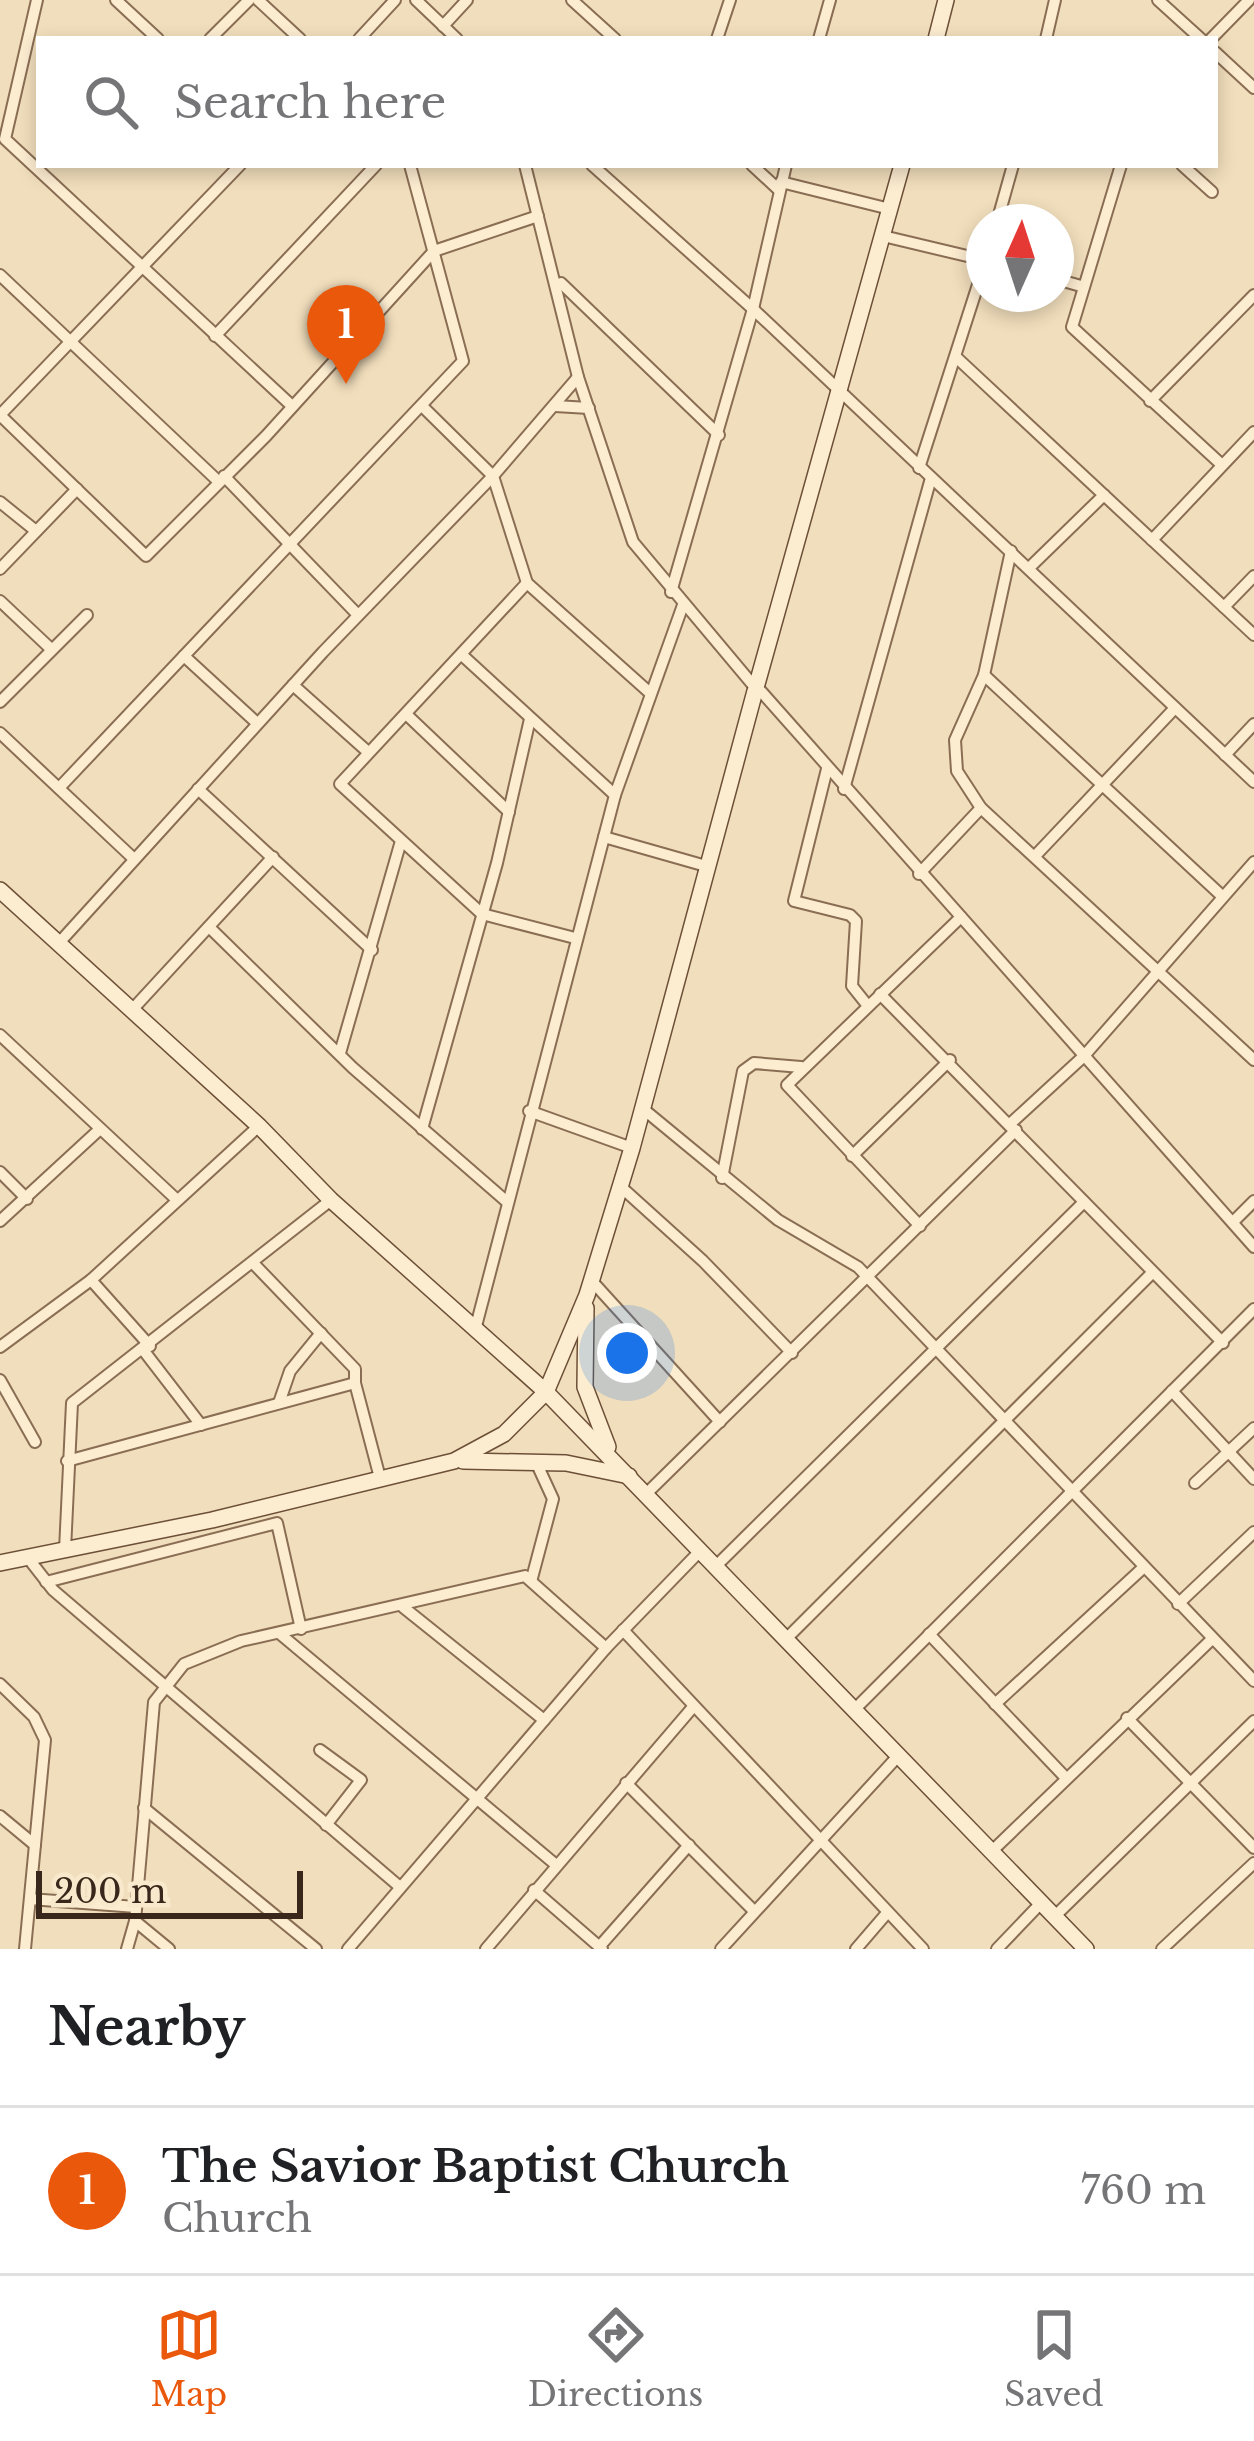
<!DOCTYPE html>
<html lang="en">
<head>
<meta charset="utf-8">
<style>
  :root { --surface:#fff; --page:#f6f6f6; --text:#202124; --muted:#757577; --line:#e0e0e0; --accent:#ea580c }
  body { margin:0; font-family:"Libre Baskerville",serif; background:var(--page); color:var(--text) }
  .compass { position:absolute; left:966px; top:204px; width:108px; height:108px; border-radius:50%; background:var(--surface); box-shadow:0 6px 18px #0003; rotate:3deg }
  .scale { position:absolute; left:36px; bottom:30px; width:267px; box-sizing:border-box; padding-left:12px; border:6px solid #38271a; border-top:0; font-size:33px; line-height:42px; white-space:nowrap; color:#38271a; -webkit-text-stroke:9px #f8e9cc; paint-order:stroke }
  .you { position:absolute; left:627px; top:1353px; width:42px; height:42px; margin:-30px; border:9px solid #fff; border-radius:50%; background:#1a73e8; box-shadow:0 0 0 18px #1a73e833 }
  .badge { display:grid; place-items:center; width:78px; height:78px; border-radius:50%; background:var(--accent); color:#fff; font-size:39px; font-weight:700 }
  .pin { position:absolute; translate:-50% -99px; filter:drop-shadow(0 3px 6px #0008) }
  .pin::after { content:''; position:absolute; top:63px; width:42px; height:36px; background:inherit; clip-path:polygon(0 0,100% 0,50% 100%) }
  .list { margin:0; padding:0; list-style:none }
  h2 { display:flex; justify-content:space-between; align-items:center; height:156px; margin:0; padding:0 48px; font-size:51px }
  h2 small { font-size:39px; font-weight:400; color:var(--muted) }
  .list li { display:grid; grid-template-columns:78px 1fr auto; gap:36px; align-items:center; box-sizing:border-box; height:168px; padding:0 48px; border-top:3px solid var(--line) }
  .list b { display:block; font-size:45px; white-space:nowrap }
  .list p { margin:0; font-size:39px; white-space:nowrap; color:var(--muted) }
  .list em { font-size:39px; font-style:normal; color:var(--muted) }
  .icon { flex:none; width:66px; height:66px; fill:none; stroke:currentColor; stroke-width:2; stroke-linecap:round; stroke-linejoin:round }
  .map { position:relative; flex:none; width:1254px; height:1949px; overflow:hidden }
  .search { position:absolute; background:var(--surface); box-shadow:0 6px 18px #0003; left:36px; right:36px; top:36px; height:132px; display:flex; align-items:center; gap:30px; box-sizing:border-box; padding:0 42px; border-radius:0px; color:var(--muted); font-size:45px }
  .sheet { height:324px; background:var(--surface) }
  nav { display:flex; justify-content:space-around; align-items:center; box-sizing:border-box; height:168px; border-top:3px solid var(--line); background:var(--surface); font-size:33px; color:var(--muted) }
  nav a { display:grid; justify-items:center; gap:6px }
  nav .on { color:var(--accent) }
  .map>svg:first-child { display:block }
</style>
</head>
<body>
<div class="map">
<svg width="1254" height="1949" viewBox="0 0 1254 1949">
  <rect width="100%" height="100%" fill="#f1debc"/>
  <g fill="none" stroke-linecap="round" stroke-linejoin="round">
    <g stroke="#8a6e54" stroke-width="14">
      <g id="street">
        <polyline points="37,0 5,139 291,405"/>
        <polyline points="116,0 158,39"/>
        <polyline points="258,0 300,39"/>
        <polyline points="416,0 457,39"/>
        <polyline points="572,0 615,39"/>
        <polyline points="1158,0 1201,39"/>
        <polyline points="443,26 467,0"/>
        <polyline points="210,39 249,0"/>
        <polyline points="359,39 395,0"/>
        <polyline points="717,39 730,0"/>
        <polyline points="819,39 830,0"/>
        <polyline points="1046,39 1055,0"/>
        <polyline points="1211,39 1249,0"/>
        <polyline points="1215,52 1254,88"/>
        <polyline points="525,165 578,377 633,542 753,685"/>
        <polyline points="592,165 753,309 1254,782"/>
        <polyline points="752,165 779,190"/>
        <polyline points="1121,165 1072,327 1222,465"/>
        <polyline points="1182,165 1212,192"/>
        <polyline points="781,182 890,209"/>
        <polyline points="997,222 1013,165"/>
        <polyline points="883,236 984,260"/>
        <polyline points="0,275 218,481"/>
        <polyline points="1056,279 1081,286"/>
        <polyline points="561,283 719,435"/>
        <polyline points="215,336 376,165"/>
        <polyline points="957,358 1254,635"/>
        <polyline points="1150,401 1254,295"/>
        <polyline points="422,406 493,476 527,583 650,693"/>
        <polyline points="555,406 589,408"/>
        <polyline points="0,415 146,556 266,436 434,251 538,216"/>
        <polyline points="0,415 240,165"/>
        <polyline points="919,468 984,266"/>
        <polyline points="224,476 358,615"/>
        <polyline points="0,502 36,531"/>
        <polyline points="1152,540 1254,432"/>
        <polyline points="1011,551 984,675 955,740 957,771 981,808 1254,1060"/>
        <polyline points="1029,568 1104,495"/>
        <polyline points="0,569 77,489"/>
        <polyline points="527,583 340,784 482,914 575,938"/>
        <polyline points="671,592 753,309 786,165"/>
        <polyline points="0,601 51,649"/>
        <polyline points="1224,607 1254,576"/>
        <polyline points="462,655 615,795"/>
        <polyline points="184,656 257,723"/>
        <polyline points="984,675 1222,896"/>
        <polyline points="293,685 368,752"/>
        <polyline points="759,689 1254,1247"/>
        <polyline points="0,702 87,615"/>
        <polyline points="406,714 509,812"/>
        <polyline points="0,733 134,859"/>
        <polyline points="1225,755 1254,724"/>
        <polyline points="827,769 794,901 850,915 856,921 852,986 868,1006"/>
        <polyline points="59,788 463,361 410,165"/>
        <polyline points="198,789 372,950"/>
        <polyline points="844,789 931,478"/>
        <polyline points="604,837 706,866"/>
        <polyline points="1035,856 1175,708"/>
        <polyline points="919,874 981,808"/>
        <polyline points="209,927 353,1068 506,1201"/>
        <polyline points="58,944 323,652 493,476 578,377"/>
        <polyline points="880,994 1223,1343"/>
        <polyline points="131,1011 273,857"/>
        <polyline points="0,1035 176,1199"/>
        <polyline points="340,1053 401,841"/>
        <polyline points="642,1108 778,1220 858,1267 1254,1681"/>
        <polyline points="529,1111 632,1148"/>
        <polyline points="1010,1124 1084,1056 1254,862"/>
        <polyline points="422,1129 497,863 530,719"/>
        <polyline points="852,1156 950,1060"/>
        <polyline points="0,1172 27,1199"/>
        <polyline points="722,1178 743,1071 754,1063 801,1067"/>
        <polyline points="620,1186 703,1261 792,1353"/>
        <polyline points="0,1221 100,1129"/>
        <polyline points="1233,1222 1254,1201"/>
        <polyline points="920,1226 787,1085 961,917"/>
        <polyline points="91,1280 150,1346"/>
        <polyline points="591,1280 720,1422"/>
        <polyline points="475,1330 615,795 683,605"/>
        <polyline points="0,1347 91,1280 259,1126"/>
        <polyline points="144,1351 201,1425"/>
        <polyline points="0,1380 35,1442"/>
        <polyline points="355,1383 380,1478"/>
        <polyline points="1172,1391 1254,1479"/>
        <polyline points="279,1403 290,1371 321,1333"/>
        <polyline points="67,1461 355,1383 355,1369 253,1263"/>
        <polyline points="1195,1483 1254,1428"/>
        <polyline points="647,1493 1016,1130"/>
        <polyline points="65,1550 72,1403 331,1200"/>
        <polyline points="28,1558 53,1590 400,1887"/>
        <polyline points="717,1565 1084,1202"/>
        <polyline points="532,1578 553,1499 536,1462"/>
        <polyline points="46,1582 277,1523 301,1629"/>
        <polyline points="1178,1604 1254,1532"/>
        <polyline points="403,1607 544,1720"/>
        <polyline points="623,1630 923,1949"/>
        <polyline points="279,1633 555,1864"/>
        <polyline points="929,1634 1065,1777"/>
        <polyline points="787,1638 1152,1273"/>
        <polyline points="0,1684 34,1717 45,1740 25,1949"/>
        <polyline points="995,1704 1144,1567"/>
        <polyline points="855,1709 1254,1309"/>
        <polyline points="1127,1718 1254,1848"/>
        <polyline points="320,1750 361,1780 326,1825"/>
        <polyline points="626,1783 754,1911"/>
        <polyline points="144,1808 316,1949"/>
        <polyline points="0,1816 35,1845"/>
        <polyline points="992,1851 1211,1640"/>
        <polyline points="534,1890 602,1949"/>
        <polyline points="30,1899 136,1907"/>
        <polyline points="1055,1916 1254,1721"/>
        <polyline points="135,1921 169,1949"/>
        <polyline points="599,1947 689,1845"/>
        <polyline points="127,1949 135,1921 154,1702 184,1664 241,1641 525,1576 606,1648"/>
        <polyline points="348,1949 606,1648 701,1550"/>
        <polyline points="486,1949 693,1707"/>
        <polyline points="721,1949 899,1755"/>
        <polyline points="856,1949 887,1913"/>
        <polyline points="997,1949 1041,1903"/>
        <polyline points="1162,1949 1254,1863"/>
      </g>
    </g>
    <g stroke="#6c4f37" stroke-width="18">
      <g id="secondary">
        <polyline points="936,39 946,0"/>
        <polyline points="757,684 902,165"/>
        <polyline points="0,890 259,1126 331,1200 546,1392 1086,1949"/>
        <polyline points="586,1308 585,1387 608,1447"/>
        <polyline points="463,1461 566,1463 629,1476"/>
        <polyline points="0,1563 212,1520 454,1461 504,1434 546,1392 587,1295 632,1148 755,691"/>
      </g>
    </g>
    <use href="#street" stroke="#fcecd0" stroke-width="10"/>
    <use href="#secondary" stroke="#fcecd0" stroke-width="15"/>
  </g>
</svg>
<svg class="compass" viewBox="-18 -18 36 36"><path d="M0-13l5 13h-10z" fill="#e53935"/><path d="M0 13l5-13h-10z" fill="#757577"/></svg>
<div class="scale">200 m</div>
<div class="you"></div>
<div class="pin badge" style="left:346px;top:384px">1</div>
<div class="search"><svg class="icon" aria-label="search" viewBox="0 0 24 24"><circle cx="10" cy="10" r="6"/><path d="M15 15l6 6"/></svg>Search here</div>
</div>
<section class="sheet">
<h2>Nearby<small></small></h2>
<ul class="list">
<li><span class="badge">1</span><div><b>The Savior Baptist Church</b><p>Church</p></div><em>760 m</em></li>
</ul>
</section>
<nav>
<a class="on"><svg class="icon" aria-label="map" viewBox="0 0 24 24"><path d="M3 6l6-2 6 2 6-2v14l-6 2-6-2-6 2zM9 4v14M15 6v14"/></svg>Map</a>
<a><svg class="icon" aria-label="directions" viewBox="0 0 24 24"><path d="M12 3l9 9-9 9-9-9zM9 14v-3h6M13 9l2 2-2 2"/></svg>Directions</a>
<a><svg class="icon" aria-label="saved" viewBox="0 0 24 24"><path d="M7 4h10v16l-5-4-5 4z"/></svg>Saved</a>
</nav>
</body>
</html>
